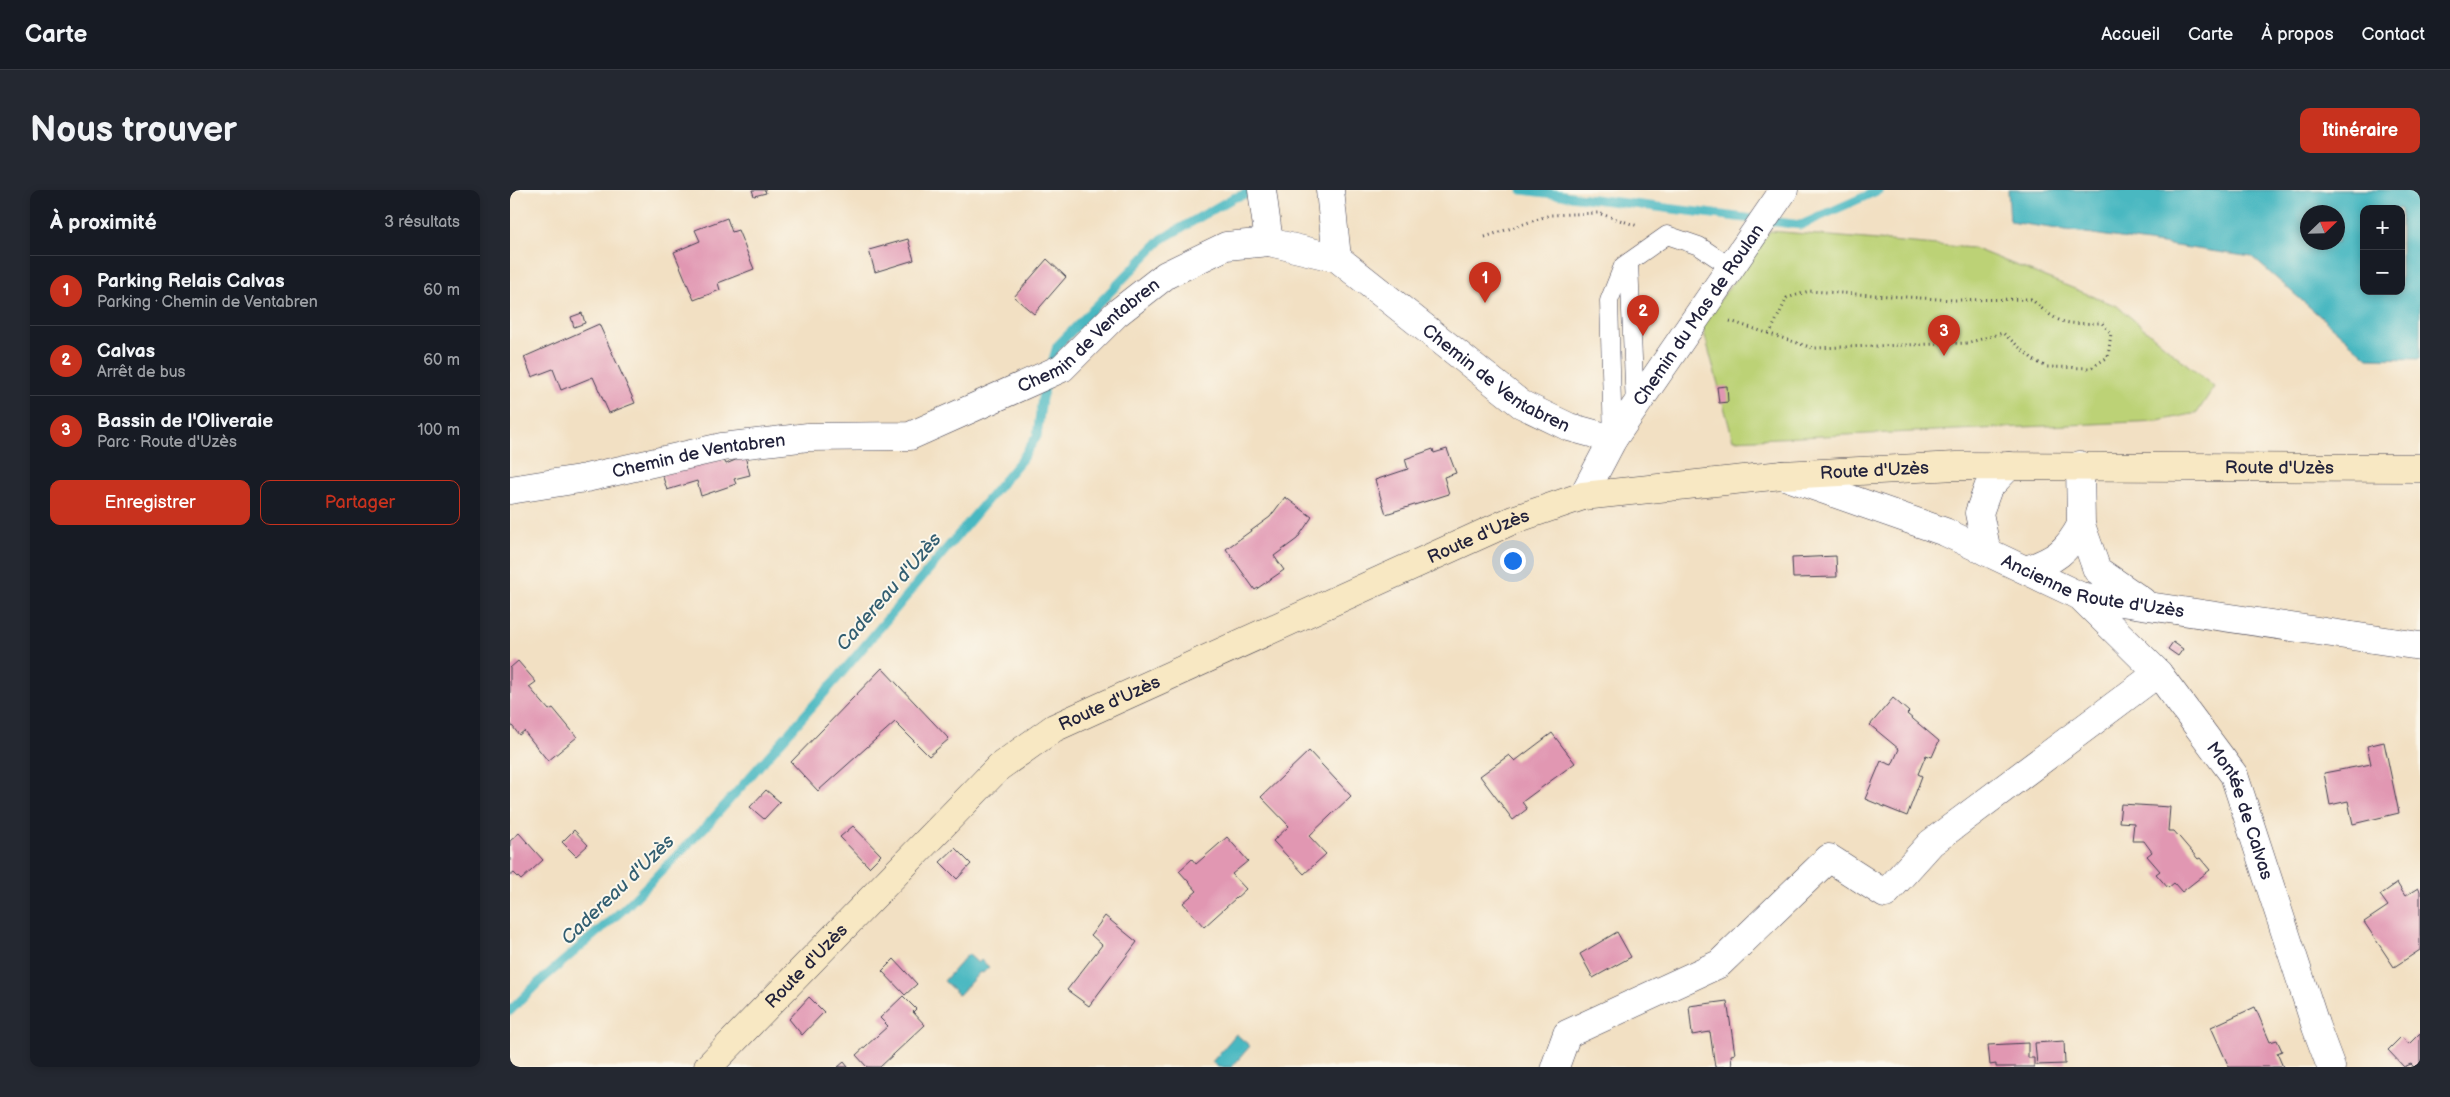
<!DOCTYPE html>
<html lang="fr">
<head>
<meta charset="utf-8">
<style>
  :root { --surface:#171b24; --page:#242831; --text:#f1f3f6; --muted:#9ea1a6; --line:#363941; --accent:#c8321e }
  body { margin:0; font-family:"Balsamiq Sans",sans-serif; background:var(--page); color:var(--text) }
  .controls { position:absolute; right:15px; top:15px; display:grid; overflow:hidden; border-radius:10px; box-shadow:0 2px 8px #0003 }
  .controls button { width:45px; height:45px; display:grid; place-items:center; padding:0; border:0; border-bottom:1px solid var(--line); background:var(--surface); color:var(--text); font:25px sans-serif }
  .compass { position:absolute; left:1790px; top:15px; width:45px; height:45px; border-radius:50%; background:var(--surface); box-shadow:0 2px 8px #0003; rotate:67deg }
  .you { position:absolute; left:1002px; top:370px; width:18px; height:18px; margin:-12px; border:4px solid #fff; border-radius:50%; background:#1a73e8; box-shadow:0 0 0 8px #1a73e833 }
  .badge { display:grid; place-items:center; width:32px; height:32px; border-radius:50%; background:var(--accent); color:#fff; font-size:16px; font-weight:700 }
  .pin { position:absolute; translate:-50% -41px; filter:drop-shadow(0 1px 2px #0008) }
  .pin::after { content:''; position:absolute; top:26px; width:18px; height:15px; background:inherit; clip-path:polygon(0 0,100% 0,50% 100%) }
  .list { margin:0; padding:0; list-style:none }
  h2 { display:flex; justify-content:space-between; align-items:center; height:65px; margin:0; padding:0 20px; font-size:21px }
  h2 small { font-size:16px; font-weight:400; color:var(--muted) }
  .list li { display:grid; grid-template-columns:32px 1fr auto; gap:15px; align-items:center; box-sizing:border-box; height:70px; padding:0 20px; border-top:1px solid var(--line) }
  .list b { display:block; font-size:19px; white-space:nowrap }
  .list p { margin:0; font-size:16px; white-space:nowrap; color:var(--muted) }
  .list em { font-size:16px; font-style:normal; color:var(--muted) }
  .actions { display:flex; gap:10px; padding:15px 20px }
  .actions a { flex:1; padding:11px 0; border:1px solid var(--accent); border-radius:10px; text-align:center; font-size:18px; color:var(--accent) }
  .actions .main { background:var(--accent); color:#fff }
  .map { position:relative; flex:none; width:1910px; height:877px; overflow:hidden; border-radius:10px }
  header { display:flex; align-items:center; gap:30px; box-sizing:border-box; height:70px; padding:0 25px; background:var(--surface); border-bottom:1px solid var(--line) }
  header strong { font-size:24px }
  nav { display:flex; gap:28px; margin-inline-start:auto; font-size:18px }
  .intro { display:flex; align-items:center; justify-content:space-between; box-sizing:border-box; height:120px; padding:0 30px }
  h1 { margin:0; font-size:35px }
  .button { padding:12px 22px; border-radius:10px; background:var(--accent); color:#fff; font-size:18px; font-weight:700 }
  main { display:flex; gap:30px; padding:0 30px }
  aside { flex:1; background:var(--surface); border-radius:10px; box-shadow:0 2px 8px #0003 }
  .map>svg:first-child { display:block }
</style>
</head>
<body>
<header>
<strong>Carte</strong>
<nav><a>Accueil</a><a>Carte</a><a>À propos</a><a>Contact</a></nav>
</header>
<div class="intro"><h1>Nous trouver</h1><a class="button">Itinéraire</a></div>
<main>
<aside>
<h2>À proximité<small>3 résultats</small></h2>
<ul class="list">
<li><span class="badge">1</span><div><b>Parking Relais Calvas</b><p>Parking · Chemin de Ventabren</p></div><em>60 m</em></li>
<li><span class="badge">2</span><div><b>Calvas</b><p>Arrêt de bus</p></div><em>60 m</em></li>
<li><span class="badge">3</span><div><b>Bassin de l'Oliveraie</b><p>Parc · Route d'Uzès</p></div><em>100 m</em></li>
</ul>
<div class="actions"><a class="main">Enregistrer</a><a>Partager</a></div>
</aside>
<div class="map">
<svg width="1910" height="877" viewBox="0 0 1910 877">
  <rect width="100%" height="100%" fill="#fbf7ec"/>
  <filter id="ink" filterUnits="userSpaceOnUse"><feTurbulence type="fractalNoise" baseFrequency=".02" numOctaves="2"/><feDisplacementMap in="SourceGraphic" scale="10" xChannelSelector="R" yChannelSelector="G"/><feConvolveMatrix kernelMatrix="1 2 1 2 8 2 1 2 1" color-interpolation-filters="sRGB"/></filter>
  <filter id="wash" filterUnits="userSpaceOnUse"><feTurbulence type="fractalNoise" baseFrequency=".0096" numOctaves="4" result="noise"/><feDisplacementMap in="SourceGraphic" scale="20" xChannelSelector="R" yChannelSelector="G"/><feGaussianBlur stdDeviation="1.12" result="paint"/><feColorMatrix in="noise" values="0 0 0 0 0 0 0 0 0 0 0 0 0 0 0 0 0 1.4 0 .05"/><feComposite in="paint" operator="in"/></filter>
  <g filter="url(#wash)">
    <rect width="100%" height="100%" fill="#f2e0c3"/>
    <polygon fill="#bcd276" stroke="#6f7a58" points="1260,41 1463,58 1607,116 1704,197 1687,223 1648,231 1223,250 1192,135"/>
    <g fill="#49b8c1" stroke="#366d7e" fill-rule="evenodd">
      <path d="M1498,0h412v169l-52,-1 -116,-101 -242,-35zM1854,19h37v82h-37zM1798,22h30v30h-30z"/>
      <polygon points="458,764 468,773 471,770 479,777 473,783 470,782 449,805 434,791"/>
      <polygon points="726,844 740,856 722,877 708,877 702,872"/>
    </g>
    <g fill="none" stroke-linecap="round" stroke-linejoin="round">
      <g stroke="#49b8c1" stroke-width="9">
        <polyline points="1012,0 1291,35 1369,0"/>
        <polyline points="541,176 547,156 652,49 723,8 749,0"/>
        <polyline points="0,821 28,793 114,719 199,633 325,491 512,269 527,246 532,208 537,191"/>
      </g>
    </g>
    <g id="blocks">
      <g fill="#e197b2">
        <polygon points="242,0 255,0 256,3 244,6"/>
        <polygon points="217,28 222,42 228,40 244,79 208,93 210,100 184,110 164,62 190,51 185,40"/>
        <polygon points="398,49 404,70 365,82 359,60"/>
        <polygon points="537,69 556,87 524,124 504,107"/>
        <polygon points="72,123 75,133 64,137 61,127"/>
        <polygon points="89,134 125,213 99,223 83,187 51,200 43,179 22,187 14,167"/>
        <polygon points="1217,196 1218,212 1209,213 1207,197"/>
        <polygon points="923,259 924,263 937,259 946,283 934,287 939,304 876,324 865,290 898,279 895,269"/>
        <polygon points="235,266 240,285 224,289 226,294 191,306 187,291 157,300 152,284 213,268 216,274"/>
        <polygon points="775,307 802,327 787,349 764,366 774,380 745,400 716,359 760,327"/>
        <polygon points="1326,366 1327,387 1283,388 1282,368"/>
        <polygon points="1663,452 1673,459 1668,466 1658,459"/>
        <polygon points="8,471 26,492 19,497 39,520 43,518 67,547 38,571 14,541 9,545 0,533 0,478"/>
        <polygon points="372,478 439,549 419,566 385,532 308,601 281,572"/>
        <polygon points="1383,508 1399,522 1397,524 1429,551 1422,567 1416,565 1408,584 1412,586 1397,626 1355,609 1371,571 1382,575 1389,559 1360,535"/>
        <polygon points="1042,543 1065,573 1012,612 1017,619 1003,630 970,586 999,565 1005,571"/>
        <polygon points="1874,552 1889,623 1843,634 1838,611 1820,615 1814,583 1861,574 1857,556"/>
        <polygon points="799,561 841,606 799,646 816,664 794,684 763,651 779,636 751,607"/>
        <polygon points="256,600 270,612 254,629 240,617"/>
        <polygon points="1611,614 1660,617 1658,641 1664,641 1688,669 1690,668 1700,680 1672,702 1664,693 1658,698 1646,684 1650,681 1637,666 1642,662 1634,651 1622,651 1624,633 1609,632"/>
        <polygon points="343,636 371,665 359,677 330,647"/>
        <polygon points="64,640 78,655 66,666 52,652"/>
        <polygon points="9,643 33,670 11,690 4,683 0,686 0,651"/>
        <polygon points="717,647 738,671 722,684 736,699 694,737 673,713 687,701 669,681 682,669 686,674"/>
        <polygon points="445,658 461,674 447,689 430,672"/>
        <polygon points="1887,693 1895,706 1908,698 1910,701 1910,760 1884,777 1854,732 1878,716 1870,705"/>
        <polygon points="595,726 627,752 579,816 557,800 592,755 581,745"/>
        <polygon points="1107,742 1121,767 1083,788 1070,764"/>
        <polygon points="384,769 407,794 395,805 372,781"/>
        <polygon points="393,806 406,819 403,822 415,835 370,877 357,877 346,865 378,836 370,828"/>
        <polygon points="299,807 314,822 292,845 279,829"/>
        <polygon points="1217,811 1225,864 1221,865 1222,877 1205,877 1200,842 1182,845 1179,816"/>
        <polygon points="1745,817 1760,852 1767,850 1772,861 1767,863 1773,877 1719,877 1701,837"/>
        <polygon points="1910,843 1910,877 1904,877 1901,874 1894,877 1878,860 1891,847 1899,854"/>
        <polygon points="1554,851 1555,874 1527,875 1525,853"/>
        <polygon points="1518,853 1518,868 1524,868 1524,877 1486,877 1486,874 1480,875 1478,855"/>
        <polygon points="334,872 338,877 328,877"/>
      </g>
    </g>
  </g>
  <g filter="url(#ink)">
    <use href="#blocks" fill-opacity="0" stroke="#413e4f" stroke-width="1"/>
    <g fill="none" stroke-linecap="round" stroke-linejoin="round">
      <g stroke="#413e4f" stroke-width="19">
        <g id="lane">
          <polyline points="1119,72 1125,217"/>
          <polyline points="1103,249 1099,111 1113,76 1157,45 1189,56 1222,78"/>
        </g>
      </g>
      <g stroke="#413e4f" stroke-width="29">
        <g id="street">
          <polyline points="752,0 759,52"/>
          <polyline points="820,0 827,68"/>
          <polyline points="1570,275 1571,335 1587,380 1632,411"/>
          <path id="s1" d="M1272,285l163,57 135,64 340,50"/>
          <path id="s2" d="M0,300l76,-12 136,-31 86,-10 102,-1 152,-68 54,-54 50,-39 60,-29 43,-4 68,16 184,146 48,23 44,12"/>
          <path id="s3" d="M1073,306l30,-57 171,-249"/>
          <polyline points="1477,362 1469,323 1478,298 1499,276"/>
          <path d="M1516,380c29,-10 41,-18 55,-45"/>
          <path id="s4" d="M1570,406l78,77 76,102 82,252 15,40"/>
          <polyline points="1045,877 1057,844 1209,774 1319,668 1375,704 1421,653 1648,483"/>
        </g>
      </g>
      <g stroke="#413e4f" stroke-width="29">
        <g id="secondary">
          <path id="s5" d="M198,877l291,-300 55,-39 459,-208 70,-24 199,-21 174,-9 464,2"/>
        </g>
      </g>
      <g stroke="#413e4f" stroke-width="3" stroke-dasharray="1 4" stroke-linecap="butt">
        <polyline points="975,47 1040,25 1088,23 1128,36"/>
        <path d="M1220,131l83,27 154,-5 36,-10 32,28 12,6 44,1 17,-11 3,-24 -9,-10c-39,1 -41,3 -71,-24l-77,1 -145,-9 -22,7 -17,35"/>
      </g>
      <use href="#lane" stroke="#fff" stroke-width="18"/>
      <use href="#street" stroke="#fff" stroke-width="28"/>
      <use href="#secondary" stroke="#f8e8c3" stroke-width="28"/>
    </g>
  </g>
  <g text-anchor="middle" stroke-width="4" stroke-linejoin="round" paint-order="stroke">
    <g font-size="18" fill="#22223b" stroke="#fbf7ec">
      <text dy="6" stroke="none"><textPath href="#s3" startOffset="215">Chemin du Mas de Roulan</textPath></text>
      <text dy="6" stroke="none"><textPath href="#s2" startOffset="612">Chemin de Ventabren</textPath></text>
      <text dy="6" stroke="none"><textPath href="#s2" startOffset="1091">Chemin de Ventabren</textPath></text>
      <text dy="6" stroke="none"><textPath href="#s2" startOffset="192">Chemin de Ventabren</textPath></text>
      <text dy="6" stroke="none"><textPath href="#s5" startOffset="1761">Route d'Uzès</textPath></text>
      <text dy="6" stroke="none"><textPath href="#s5" startOffset="1356">Route d'Uzès</textPath></text>
      <text dy="6" stroke="none"><textPath href="#s5" startOffset="951">Route d'Uzès</textPath></text>
      <text dy="6" stroke="none"><textPath href="#s1" startOffset="332">Ancienne Route d'Uzès</textPath></text>
      <text dy="6" stroke="none"><textPath href="#s5" startOffset="546">Route d'Uzès</textPath></text>
      <text dy="6" stroke="none"><textPath href="#s4" startOffset="272">Montée de Calvas</textPath></text>
      <text dy="6" stroke="none"><textPath href="#s5" startOffset="141">Route d'Uzès</textPath></text>
    </g>
    <g font-size="19" font-style="italic" fill="#325e71" stroke="#fbf7ec">
      <text transform="translate(378 401) rotate(-49)" y="7">Cadereau d'Uzès</text>
      <text transform="translate(107 699) rotate(-44)" y="7">Cadereau d'Uzès</text>
    </g>
  </g>
</svg>
<div class="controls">
<button>+</button>
<button>−</button>
</div>
<svg class="compass" viewBox="-18 -18 36 36"><path d="M0-13l5 13h-10z" fill="#e53935"/><path d="M0 13l5-13h-10z" fill="#9ea1a6"/></svg>
<div class="you"></div>
<div class="pin badge" style="left:975px;top:113px">1</div>
<div class="pin badge" style="left:1133px;top:146px">2</div>
<div class="pin badge" style="left:1434px;top:166px">3</div>
</div>
</main>
</body>
</html>
